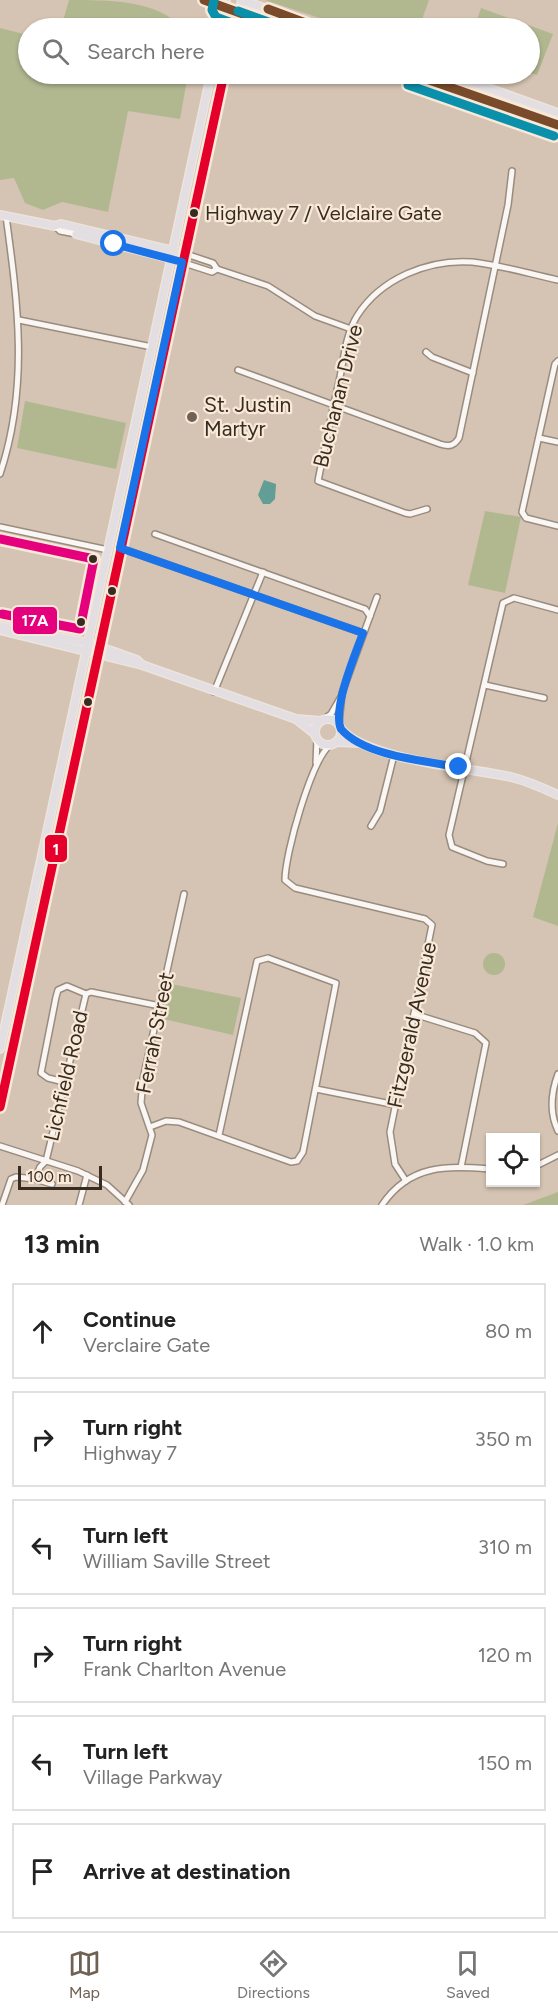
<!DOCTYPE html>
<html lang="en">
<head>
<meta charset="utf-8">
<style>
  :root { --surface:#fff; --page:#f2f2f2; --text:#222; --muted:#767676; --line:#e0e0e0; --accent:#6f6153 }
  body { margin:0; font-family:Figtree,sans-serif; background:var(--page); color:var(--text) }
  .controls { position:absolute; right:18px; bottom:18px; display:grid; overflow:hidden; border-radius:0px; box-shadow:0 2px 4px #0004 }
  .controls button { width:54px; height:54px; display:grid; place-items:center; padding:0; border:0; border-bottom:2px solid var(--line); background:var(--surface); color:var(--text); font:30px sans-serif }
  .scale { position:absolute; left:18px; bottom:15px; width:84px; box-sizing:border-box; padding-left:6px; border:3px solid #382c20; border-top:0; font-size:16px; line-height:21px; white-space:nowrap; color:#382c20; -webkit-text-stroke:4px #f8e9d8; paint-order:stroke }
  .stop { position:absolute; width:18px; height:18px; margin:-14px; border:4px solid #1a73e8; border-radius:50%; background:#fff }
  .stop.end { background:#1a73e8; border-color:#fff; box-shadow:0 2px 6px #0008 }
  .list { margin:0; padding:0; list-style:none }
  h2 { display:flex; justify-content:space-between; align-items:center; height:78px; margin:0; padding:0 24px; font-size:26px }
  h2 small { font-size:20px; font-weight:400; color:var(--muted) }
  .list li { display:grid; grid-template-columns:39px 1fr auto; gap:18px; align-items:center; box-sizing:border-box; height:96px; margin:0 12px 12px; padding:0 12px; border:2px solid var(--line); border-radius:0px }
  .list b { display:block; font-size:22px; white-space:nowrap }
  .list p { margin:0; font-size:20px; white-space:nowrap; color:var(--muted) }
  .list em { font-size:20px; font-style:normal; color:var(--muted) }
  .icon { flex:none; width:33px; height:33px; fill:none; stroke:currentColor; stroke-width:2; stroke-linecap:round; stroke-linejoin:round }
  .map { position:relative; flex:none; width:558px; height:1205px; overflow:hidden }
  .search { position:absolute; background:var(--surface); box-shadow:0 2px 4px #0004; left:18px; right:18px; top:18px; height:66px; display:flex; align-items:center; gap:15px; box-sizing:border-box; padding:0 21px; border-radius:33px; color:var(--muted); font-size:22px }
  .sheet { height:726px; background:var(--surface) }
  nav { display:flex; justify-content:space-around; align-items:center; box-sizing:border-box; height:84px; border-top:2px solid var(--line); background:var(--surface); font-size:16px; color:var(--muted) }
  nav a { display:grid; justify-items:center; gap:3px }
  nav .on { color:var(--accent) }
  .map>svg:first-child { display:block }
</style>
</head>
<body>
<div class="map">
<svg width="558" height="1205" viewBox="0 0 558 1205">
  <rect width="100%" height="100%" fill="#d5c4b3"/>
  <g fill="#b1b890">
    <path d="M69,0c39,0 89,0 113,28h-121z"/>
    <polygon points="265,0 429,0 419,28 350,28"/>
    <polygon points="481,8 553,34 537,75 530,73 530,28 474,28"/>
    <polygon points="0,28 28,35 28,74 188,74 180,119 128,111 108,212 62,202 43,210 25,203 14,178 0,180"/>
    <polygon points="25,401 126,423 116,469 17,448"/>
    <polygon points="485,511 521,517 505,593 468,585"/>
    <polygon points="558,823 558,926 533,917"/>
    <circle cx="494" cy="964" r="11"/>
    <polygon points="166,983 241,998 233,1035 159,1018"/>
    <polygon points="558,1192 558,1205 522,1205 523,1205"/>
  </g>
  <polygon fill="#629e95" points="264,480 276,484 275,499 270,504 263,504 258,495"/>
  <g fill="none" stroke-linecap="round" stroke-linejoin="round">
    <g stroke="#998c7f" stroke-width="8">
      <g id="minor">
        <polyline points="55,226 60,231 76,234"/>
        <polyline points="183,253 213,263 217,269"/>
        <polyline points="172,259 212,272 217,269 268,286 315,316 351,329"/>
        <polyline points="19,320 152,347"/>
        <polyline points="426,352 432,357 473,373"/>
        <polyline points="558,361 555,364 522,512 526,518 558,526"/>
        <path d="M238,370l202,74c9,3 14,2 19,-6l49,-233 4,-34"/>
        <polyline points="539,438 558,442"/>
        <path d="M0,474c29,-87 18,-170 6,-258"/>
        <path d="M427,509l-17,5 -5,-1 -87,-32c7,-35 14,-69 22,-104 4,-20 6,-43 17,-61 24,-38 72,-57 115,-54 29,3 58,12 86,18"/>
        <polyline points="0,527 108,550"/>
        <polyline points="155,534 365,609 370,616"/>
        <polyline points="120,548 363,633"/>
        <polyline points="485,685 544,698"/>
        <polyline points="214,692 263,572"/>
        <polyline points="324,719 331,714 342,695"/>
        <polyline points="339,724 342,693 377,597"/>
        <path d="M330,745c-19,16 -45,109 -45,135l10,8 130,31 7,6 -42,207 5,32 11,17"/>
        <polyline points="316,763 317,738"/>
        <polyline points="371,826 380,811 394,755"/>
        <polyline points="503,864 487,861 452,847 449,835 503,603 514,598 558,610"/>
        <polyline points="414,1014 475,1033 486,1043 461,1167"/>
        <path d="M558,1074c-7,19 -9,38 0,57"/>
        <polyline points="64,1082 48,1078 41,1073 56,997 58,990 67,986 86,994"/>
        <polyline points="316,1089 396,1105"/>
        <polyline points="150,1127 166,1121 179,1122 291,1162 297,1161 303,1152 336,983 268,958 257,961 219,1135"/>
        <polyline points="0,1146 78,1171 107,1185 129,1205"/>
        <polyline points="536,1166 558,1155"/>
        <polyline points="35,1179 52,1184"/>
        <polyline points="125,1202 143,1170 152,1135 141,1103 143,1079 184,894"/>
        <polyline points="2,1205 11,1179 16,1177 35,1179 40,1167 46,1161 86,994 91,992 160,1006"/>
        <polyline points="79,1205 87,1175"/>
        <path d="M382,1205c28,-41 64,-39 108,-36"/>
      </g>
    </g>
    <g stroke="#ece4dd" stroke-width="10">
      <g id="major">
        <polyline points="204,0 282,28"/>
        <polyline points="242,0 319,28"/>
        <polyline points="220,28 226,0"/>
        <polyline points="235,28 242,0"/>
        <polyline points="412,74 558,125"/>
        <polyline points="449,74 558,113"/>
        <polyline points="0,215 55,226 61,224 183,253"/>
        <polyline points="76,234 172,259"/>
        <polyline points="0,626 89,643 137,660 142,665"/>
        <polyline points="0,630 142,665 296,719 321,721"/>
        <circle cx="328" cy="732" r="13"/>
        <polyline points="296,719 315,734"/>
        <path d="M341,729c26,31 129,39 170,48 16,4 32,11 47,18"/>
        <polyline points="336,742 360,743"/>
        <polyline points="0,1049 211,74"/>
        <polyline points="0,1107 186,240 224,74"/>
      </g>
    </g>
    <use href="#minor" stroke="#f9f6f4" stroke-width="5"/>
    <use href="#major" stroke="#e3dee1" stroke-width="7"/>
    <g stroke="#f8e9d8" stroke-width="14">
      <polyline id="bus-1" points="0,1107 224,74"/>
    </g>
    <g stroke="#f8e9d8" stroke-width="14">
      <g id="bus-2">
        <polyline points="204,0 282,28"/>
        <polyline points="268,9 319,28"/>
        <polyline points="412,74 558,125"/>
      </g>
    </g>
    <g stroke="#f8e9d8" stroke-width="14">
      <g id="bus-3">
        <polyline points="214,0 212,10 216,17 245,28"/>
        <polyline points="238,11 285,28"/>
        <polyline points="408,85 554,136"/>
      </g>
    </g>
    <g stroke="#f8e9d8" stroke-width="14">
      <polyline id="bus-4" points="0,539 94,559 80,629 2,614"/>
    </g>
    <use href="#bus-1" stroke="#e4002b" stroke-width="9"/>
    <use href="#bus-2" stroke="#7a4b2a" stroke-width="9"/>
    <use href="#bus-3" stroke="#0b90ab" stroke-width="9"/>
    <use href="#bus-4" stroke="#e5007d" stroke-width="9"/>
  </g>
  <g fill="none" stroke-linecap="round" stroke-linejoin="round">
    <path stroke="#1a73e8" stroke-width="8" d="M114,244l68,18 -62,286 243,85c-8,22 -31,76 -22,96 23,27 84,32 118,38"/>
  </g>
  <g fill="#382c20" stroke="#f8e9d8" stroke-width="2">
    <circle cx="194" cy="213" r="5"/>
    <circle cx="93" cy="559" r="5"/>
    <circle cx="112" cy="591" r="5"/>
    <circle cx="81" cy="622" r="5"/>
    <circle cx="88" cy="702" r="5"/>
  </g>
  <circle fill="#6f6153" stroke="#f8e9d8" stroke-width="2" cx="192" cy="417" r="6"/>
  <g text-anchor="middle" stroke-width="4.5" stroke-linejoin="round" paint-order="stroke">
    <g font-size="20" fill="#382c20" stroke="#f8e9d8" text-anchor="start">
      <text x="205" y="220">Highway 7 / Velclaire Gate</text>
    </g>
    <g font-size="21" fill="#382c20" stroke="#f8e9d8">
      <text transform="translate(338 396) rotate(-76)" y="7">Buchanan Drive</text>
      <text transform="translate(412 1025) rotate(-78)" y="7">Fitzgerald Avenue</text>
      <text transform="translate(155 1033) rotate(-79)" y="7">Ferrah Street</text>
      <text transform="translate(66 1076) rotate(-77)" y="7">Lichfield Road</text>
    </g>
    <g font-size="21" fill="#382c20" stroke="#f8e9d8" text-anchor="start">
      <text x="204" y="412">St. Justin<tspan x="204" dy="24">Martyr</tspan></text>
    </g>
  </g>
  <g stroke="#f8e9d8" stroke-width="2">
    <rect x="12" y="606" width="46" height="29" rx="6" fill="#e5007d"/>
    <rect x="44" y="834" width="24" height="29" rx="6" fill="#e4002b"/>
  </g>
  <g font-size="16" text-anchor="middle" font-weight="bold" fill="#fff">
    <text x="35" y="626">17A</text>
    <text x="56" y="855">1</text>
  </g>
</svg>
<div class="controls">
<button><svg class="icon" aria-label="locate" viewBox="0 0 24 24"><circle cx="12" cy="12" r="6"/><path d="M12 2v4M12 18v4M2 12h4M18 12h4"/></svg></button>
</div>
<div class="scale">100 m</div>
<div class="stop" style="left:114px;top:244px"></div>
<div class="stop end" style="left:459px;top:767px"></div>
<div class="search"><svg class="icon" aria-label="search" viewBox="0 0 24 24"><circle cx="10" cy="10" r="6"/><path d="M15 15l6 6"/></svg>Search here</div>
</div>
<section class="sheet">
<h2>13 min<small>Walk · 1.0 km</small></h2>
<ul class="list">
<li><svg class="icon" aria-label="ahead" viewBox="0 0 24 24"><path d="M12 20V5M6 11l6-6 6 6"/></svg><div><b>Continue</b><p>Verclaire Gate</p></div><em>80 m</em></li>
<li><svg class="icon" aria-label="right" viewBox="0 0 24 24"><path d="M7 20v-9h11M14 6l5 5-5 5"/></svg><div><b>Turn right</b><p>Highway 7</p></div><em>350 m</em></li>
<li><svg class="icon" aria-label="left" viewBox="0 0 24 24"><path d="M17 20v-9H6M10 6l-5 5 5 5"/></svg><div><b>Turn left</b><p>William Saville Street</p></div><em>310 m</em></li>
<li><svg class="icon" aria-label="right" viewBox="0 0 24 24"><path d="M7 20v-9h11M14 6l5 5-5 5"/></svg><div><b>Turn right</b><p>Frank Charlton Avenue</p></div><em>120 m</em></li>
<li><svg class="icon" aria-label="left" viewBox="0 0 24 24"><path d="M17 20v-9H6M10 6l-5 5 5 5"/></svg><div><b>Turn left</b><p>Village Parkway</p></div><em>150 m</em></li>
<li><svg class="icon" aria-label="arrive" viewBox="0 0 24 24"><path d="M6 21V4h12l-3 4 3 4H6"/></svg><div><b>Arrive at destination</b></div></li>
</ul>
</section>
<nav>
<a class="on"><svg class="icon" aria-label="map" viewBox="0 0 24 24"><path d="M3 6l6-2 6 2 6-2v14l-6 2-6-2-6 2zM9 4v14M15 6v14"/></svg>Map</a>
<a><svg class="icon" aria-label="directions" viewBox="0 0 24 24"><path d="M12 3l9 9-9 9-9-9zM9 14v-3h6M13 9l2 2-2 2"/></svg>Directions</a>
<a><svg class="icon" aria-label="saved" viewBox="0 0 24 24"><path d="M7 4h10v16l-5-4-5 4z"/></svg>Saved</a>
</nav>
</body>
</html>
